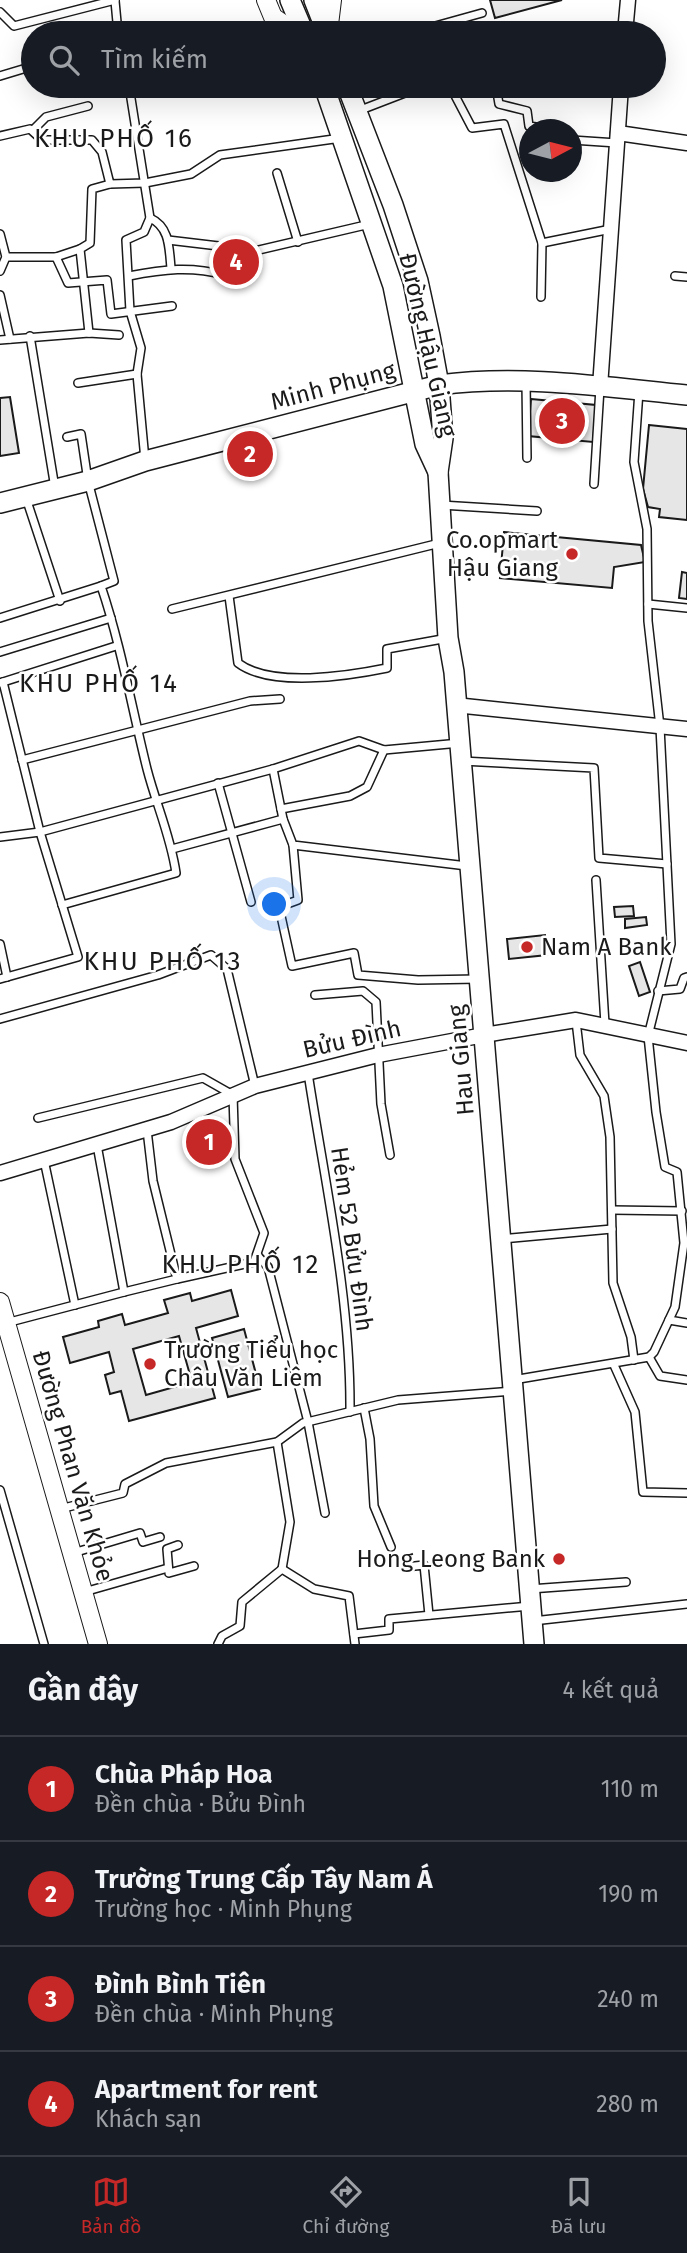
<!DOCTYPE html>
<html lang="vi">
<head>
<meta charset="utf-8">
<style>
  :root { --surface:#171b24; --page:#242831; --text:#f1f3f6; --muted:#9ea1a6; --line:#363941; --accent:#c62828 }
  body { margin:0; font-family:"Fira Sans",sans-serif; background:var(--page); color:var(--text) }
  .compass { position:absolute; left:519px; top:119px; width:63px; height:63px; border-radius:50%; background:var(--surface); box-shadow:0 7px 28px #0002; rotate:83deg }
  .you { position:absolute; left:275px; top:905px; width:24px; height:24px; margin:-18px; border:5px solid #fff; border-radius:50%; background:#1a73e8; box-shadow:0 0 0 10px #1a73e833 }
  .badge { display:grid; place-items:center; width:46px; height:46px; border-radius:50%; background:var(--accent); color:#fff; font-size:23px; font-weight:700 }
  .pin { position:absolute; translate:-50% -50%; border:4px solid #fff; box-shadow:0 2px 7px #0006 }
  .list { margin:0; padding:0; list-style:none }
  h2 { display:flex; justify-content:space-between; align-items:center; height:91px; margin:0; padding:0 28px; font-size:30px }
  h2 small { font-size:23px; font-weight:400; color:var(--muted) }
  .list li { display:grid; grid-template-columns:46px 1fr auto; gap:21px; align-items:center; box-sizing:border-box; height:105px; padding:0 28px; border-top:2px solid var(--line) }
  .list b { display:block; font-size:26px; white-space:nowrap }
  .list p { margin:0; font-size:23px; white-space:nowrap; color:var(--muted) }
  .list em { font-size:23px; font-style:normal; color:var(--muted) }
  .icon { flex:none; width:38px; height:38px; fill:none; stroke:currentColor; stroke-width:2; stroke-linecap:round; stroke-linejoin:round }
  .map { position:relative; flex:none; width:687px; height:1644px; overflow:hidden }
  .search { position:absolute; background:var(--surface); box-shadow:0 7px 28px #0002; left:21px; right:21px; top:21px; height:77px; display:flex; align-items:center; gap:18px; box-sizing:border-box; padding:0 24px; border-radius:38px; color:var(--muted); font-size:26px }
  .sheet { height:511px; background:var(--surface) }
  nav { display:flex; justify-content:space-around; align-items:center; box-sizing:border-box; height:98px; border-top:2px solid var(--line); background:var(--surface); font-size:19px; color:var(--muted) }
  nav a { display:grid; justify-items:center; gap:4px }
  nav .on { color:var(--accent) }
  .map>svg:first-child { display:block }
</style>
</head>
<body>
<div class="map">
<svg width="687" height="1644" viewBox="0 0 687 1644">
  <rect width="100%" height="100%" fill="#fff"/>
  <g fill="#e6e6e6" stroke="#1a1a1a" stroke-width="2" fill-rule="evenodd">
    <polygon points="490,0 562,0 495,18"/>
    <polygon points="10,397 19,453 0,456 0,398"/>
    <polygon points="531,399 596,405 593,442 528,436"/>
    <polygon points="649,425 687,429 687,520 659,517 660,509 648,507 643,489"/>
    <polygon points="504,532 641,545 645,562 614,567 612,588 500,578"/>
    <polygon points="682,572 687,573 687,599 679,598"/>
    <polygon points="633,906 634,916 615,917 614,907"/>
    <polygon points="646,917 647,925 625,928 625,919"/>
    <polygon points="545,935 547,955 509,959 507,939"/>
    <polygon points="640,962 650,992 639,996 629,966"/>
    <polygon points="220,1123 224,1156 199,1160 194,1127"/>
    <path d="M231,1290l7,26 -42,12 19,70 -86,23 -8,-30 -11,3 -5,-19 9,-3 -5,-20 -39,11 -7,-26 36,-10 -1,-6 24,-7 3,11 43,-12 -4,-13 26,-7 2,8zM179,1336l13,46 -46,13 -13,-46z"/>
    <polygon points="244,1329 260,1389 228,1397 212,1338"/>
  </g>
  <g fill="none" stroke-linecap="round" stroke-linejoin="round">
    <g stroke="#1a1a1a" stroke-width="10">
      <g id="service">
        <polyline points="115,1 118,33"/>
        <polyline points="0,12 14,26 115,0"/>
        <polyline points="410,33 482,13"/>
        <polyline points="0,76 33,66"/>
        <polyline points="129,86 150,218 144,232 126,240 130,311 141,348 137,374 145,460"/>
        <polyline points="450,86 472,128 504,124 542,243 541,297"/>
        <polyline points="496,86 499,104 527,111 529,126 556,130"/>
        <polyline points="358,111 423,86"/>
        <polyline points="33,130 46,117 88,106"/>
        <polyline points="0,136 30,129 42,140 92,140 102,152 110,184 145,183 191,174 220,155 341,138"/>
        <polyline points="572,140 617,143"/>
        <polyline points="277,173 298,242"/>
        <path d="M150,218c20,9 19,30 21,50"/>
        <polyline points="0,234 6,257 0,271"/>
        <polyline points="168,240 227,247 233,256"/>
        <polyline points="542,243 611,229"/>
        <polyline points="6,257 56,257 80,249"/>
        <polyline points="56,257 68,283 107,280 111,314 172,306"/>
        <path d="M129,276c35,-7 62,-10 96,-1l8,-19 137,-32"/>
        <polyline points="675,276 687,277"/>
        <polyline points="0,295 10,339"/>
        <polyline points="89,333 80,249 90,243 92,189 110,184"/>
        <polyline points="30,336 55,488"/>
        <polyline points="0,340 89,333 119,335"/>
        <polyline points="526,382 527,458"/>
        <polyline points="78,383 137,374"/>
        <polyline points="594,484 600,388"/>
        <polyline points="26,498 60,601"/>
        <polyline points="441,505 537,511"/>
        <path d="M229,596l9,67c33,25 110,13 149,5v-19l61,-11"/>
        <polyline points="648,604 687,608"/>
        <polyline points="172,609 440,543"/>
        <polyline points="0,618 101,586"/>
        <polyline points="0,652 111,618"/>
        <polyline points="0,683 116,646"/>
        <polyline points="22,760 250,701 280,699"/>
        <polyline points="462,761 594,768 599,858 667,864"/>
        <polyline points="273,769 283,819 293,845 467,866"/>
        <polyline points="218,783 251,902"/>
        <polyline points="281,809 350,796 367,787 384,750"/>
        <polyline points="0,837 40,832 273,769 359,741 384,750 460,743"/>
        <polyline points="293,845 298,900 279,907 292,966 354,953 358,975 418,980 479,979"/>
        <polyline points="172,849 283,819"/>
        <polyline points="596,880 605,1024"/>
        <path d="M62,905l114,-32c-5,-36 -20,-69 -29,-104 -15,-60 -26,-124 -46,-183l13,-5 -26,-100 -7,-47 -14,3"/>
        <polyline points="0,944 7,977"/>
        <polyline points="0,979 78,957 40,832 3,682"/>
        <polyline points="658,991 680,989 684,978 687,977"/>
        <polyline points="315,995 363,991 376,1002 381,1104 390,1155"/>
        <polyline points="0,1019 158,975 211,955 227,969 255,1086"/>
        <polyline points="576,1021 580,1055 604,1096 610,1137 613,1283 631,1337 634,1360"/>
        <path d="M308,1073c17,111 43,226 42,339"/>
        <polyline points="38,1118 203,1078 233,1095 235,1159 264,1233 254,1262 177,1279"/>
        <polyline points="44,1160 75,1305"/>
        <polyline points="612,1210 682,1211"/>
        <polyline points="501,1239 612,1229"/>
        <polyline points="257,1255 268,1267 308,1422 325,1513"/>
        <polyline points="124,1292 177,1279 153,1181 147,1130"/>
        <polyline points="669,1320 687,1323"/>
        <polyline points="6,1323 124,1292 97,1145"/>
        <polyline points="649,1357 660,1376 687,1380"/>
        <polyline points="614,1365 635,1412 643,1492 687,1493"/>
        <polyline points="513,1380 649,1357 654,1352 675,1307 684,1243 677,1172 665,1167 656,1112 648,1036 671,944 660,727 648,621 647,529 634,462 639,391"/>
        <polyline points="364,1408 370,1439 374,1506 391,1547"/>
        <polyline points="277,1442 290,1522 282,1569"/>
        <polyline points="0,1490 44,1644"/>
        <polyline points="60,1509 123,1493 125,1484 166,1463 277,1442 303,1423 398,1400 512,1391"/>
        <polyline points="178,1545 167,1549 169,1573 194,1566"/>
        <polyline points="73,1553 140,1533 143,1542 160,1537"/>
        <polyline points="406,1567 424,1565 429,1615"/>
        <polyline points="282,1569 314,1589 349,1596 355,1644"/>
        <polyline points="530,1589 626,1582"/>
        <polyline points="84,1592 168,1568"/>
        <polyline points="533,1621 687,1604"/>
        <polyline points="354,1634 389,1630 389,1619 530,1606"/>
        <polyline points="218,1644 222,1636 240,1626 242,1602 282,1569"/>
      </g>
    </g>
    <g stroke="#1a1a1a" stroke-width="17">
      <g id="minor">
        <polyline points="625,33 628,0"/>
        <polyline points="186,88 243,86"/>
        <polyline points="618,133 687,143"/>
        <polyline points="600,387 621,86"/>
        <polyline points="455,705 687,729"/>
        <polyline points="0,1173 171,1122 255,1086 378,1055 484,1035 576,1020 687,1043"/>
      </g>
    </g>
    <g stroke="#1a1a1a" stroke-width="20">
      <g id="tertiary">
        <polyline points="266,0 273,17 296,33"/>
        <polyline points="328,33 332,0"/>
        <polyline points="0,1302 98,1644"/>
      </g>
    </g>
    <g stroke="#1a1a1a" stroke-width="22">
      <g id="secondary">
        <polyline points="290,0 304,33"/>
        <polyline points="314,0 327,33"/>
        <polyline points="324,86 393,286 425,444 438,472"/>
        <polyline points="347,86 393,205 418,281 430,336 439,385 443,438 438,472 448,638 454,672 534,1644"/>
        <path d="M0,503l88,-22 57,-20 294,-76c82,-11 167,2 248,10"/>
      </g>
    </g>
    <use href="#service" stroke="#fff" stroke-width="7"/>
    <use href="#minor" stroke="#fff" stroke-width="14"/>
    <use href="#tertiary" stroke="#fff" stroke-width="18"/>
    <use href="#secondary" stroke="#fff" stroke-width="19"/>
  </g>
  <g fill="#c62828" stroke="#fff" stroke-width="2.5">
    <circle cx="572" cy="554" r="7"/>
    <circle cx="527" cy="947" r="7"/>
    <circle cx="150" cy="1364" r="7"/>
    <circle cx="559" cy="1559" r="7"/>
  </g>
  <g text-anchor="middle" stroke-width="5" stroke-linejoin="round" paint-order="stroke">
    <g font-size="24" fill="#1a1a1a" stroke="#fff">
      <text transform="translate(428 345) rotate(77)" y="8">Đường Hậu Giang</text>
      <text transform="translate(333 386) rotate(-15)" y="8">Minh Phụng</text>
      <text transform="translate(352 1039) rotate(-13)" y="8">Bửu Đình</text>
      <text transform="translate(461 1060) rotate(-95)" y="8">Hau Giang</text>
      <text transform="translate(352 1239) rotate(82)" y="8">Hẻm 52 Bửu Đình</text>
      <text transform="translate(73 1466) rotate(74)" y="8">Đường Phan Văn Khỏe</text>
    </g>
    <g font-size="24" fill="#1a1a1a" stroke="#fff" text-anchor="end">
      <text x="558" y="548">Co.opmart<tspan x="558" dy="28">Hậu Giang</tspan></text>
      <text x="541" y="955" text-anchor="start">Nam A Bank</text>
      <text x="164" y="1358" text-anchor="start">Trường Tiểu học<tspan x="164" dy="28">Châu Văn Liêm</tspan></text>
      <text x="545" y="1567">Hong Leong Bank</text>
    </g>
    <g font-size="26" letter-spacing="2" fill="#1a1a1a" stroke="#fff">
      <text x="114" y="147">KHU PHỐ 16</text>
      <text x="99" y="692">KHU PHỐ 14</text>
      <text x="163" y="970">KHU PHỐ 13</text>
      <text x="241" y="1273">KHU PHỐ 12</text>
    </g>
  </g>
</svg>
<svg class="compass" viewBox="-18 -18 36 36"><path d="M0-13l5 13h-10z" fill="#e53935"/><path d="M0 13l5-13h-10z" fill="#9ea1a6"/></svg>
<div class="you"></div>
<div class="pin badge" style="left:209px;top:1142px">1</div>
<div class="pin badge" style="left:250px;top:454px">2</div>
<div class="pin badge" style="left:562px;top:421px">3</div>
<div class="pin badge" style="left:236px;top:262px">4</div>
<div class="search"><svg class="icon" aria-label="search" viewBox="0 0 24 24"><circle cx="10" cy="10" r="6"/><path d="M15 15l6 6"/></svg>Tìm kiếm</div>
</div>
<section class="sheet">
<h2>Gần đây<small>4 kết quả</small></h2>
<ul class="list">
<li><span class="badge">1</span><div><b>Chùa Pháp Hoa</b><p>Đền chùa · Bửu Đình</p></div><em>110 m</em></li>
<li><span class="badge">2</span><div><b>Trường Trung Cấp Tây Nam Á</b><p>Trường học · Minh Phụng</p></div><em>190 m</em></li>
<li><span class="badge">3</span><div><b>Đình Bình Tiên</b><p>Đền chùa · Minh Phụng</p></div><em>240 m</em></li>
<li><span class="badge">4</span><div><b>Apartment for rent</b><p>Khách sạn</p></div><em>280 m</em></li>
</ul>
</section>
<nav>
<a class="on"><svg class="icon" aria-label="map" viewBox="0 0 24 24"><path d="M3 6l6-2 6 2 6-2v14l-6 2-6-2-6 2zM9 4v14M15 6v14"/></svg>Bản đồ</a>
<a><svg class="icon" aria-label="directions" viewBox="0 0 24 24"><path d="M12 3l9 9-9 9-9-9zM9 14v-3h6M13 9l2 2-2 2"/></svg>Chỉ đường</a>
<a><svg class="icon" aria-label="saved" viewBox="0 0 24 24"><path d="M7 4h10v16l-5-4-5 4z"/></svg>Đã lưu</a>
</nav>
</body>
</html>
